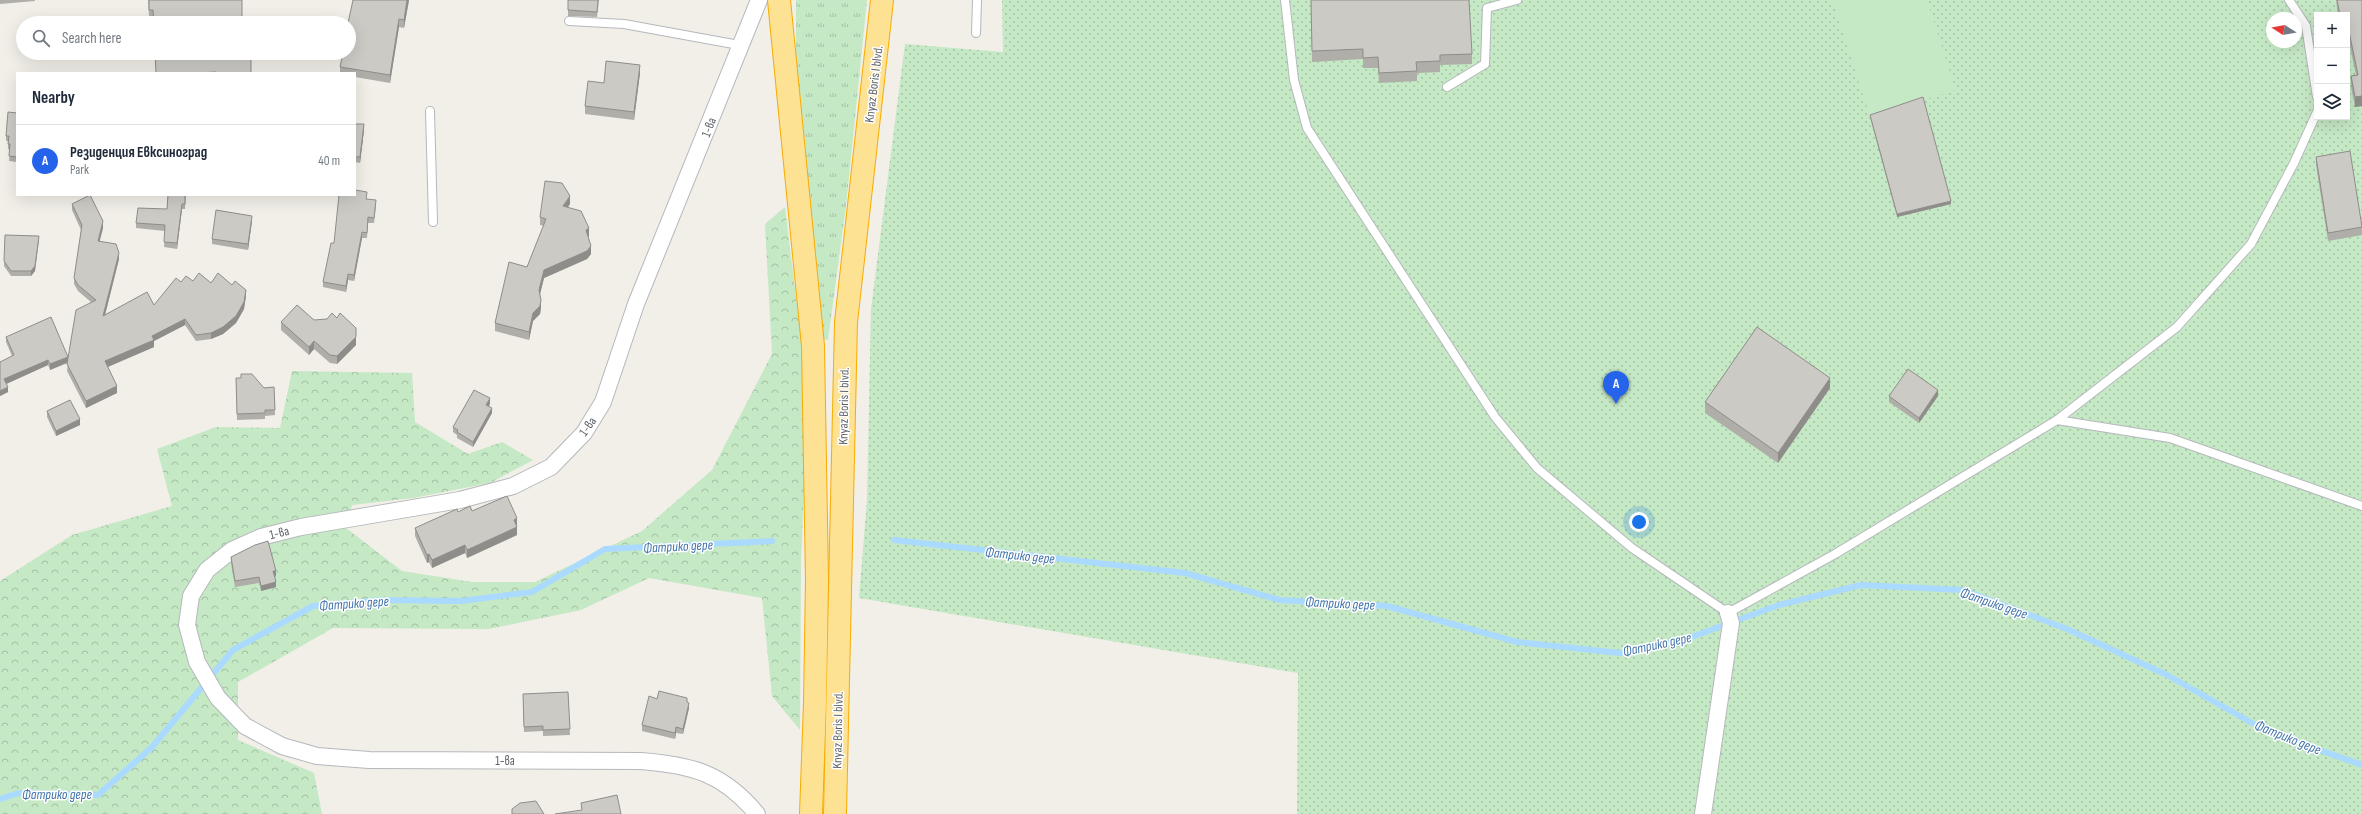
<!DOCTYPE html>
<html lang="en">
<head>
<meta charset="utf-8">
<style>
  :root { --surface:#fff; --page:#f2f2f3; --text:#1f2937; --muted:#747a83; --line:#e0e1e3; --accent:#2563eb }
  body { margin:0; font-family:"Sofia Sans Condensed",sans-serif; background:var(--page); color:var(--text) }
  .controls { position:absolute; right:12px; top:12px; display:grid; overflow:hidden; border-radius:0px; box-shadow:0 4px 16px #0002 }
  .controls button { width:36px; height:36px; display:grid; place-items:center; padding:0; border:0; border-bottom:1px solid var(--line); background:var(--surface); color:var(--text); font:20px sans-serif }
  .compass { position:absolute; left:2266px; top:12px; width:36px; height:36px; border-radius:50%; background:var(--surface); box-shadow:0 4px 16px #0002; rotate:281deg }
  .you { position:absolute; left:1639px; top:522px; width:14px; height:14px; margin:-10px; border:3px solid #fff; border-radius:50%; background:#1a73e8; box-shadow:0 0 0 6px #1a73e833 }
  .badge { display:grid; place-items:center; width:26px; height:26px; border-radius:50%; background:var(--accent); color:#fff; font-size:13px; font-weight:700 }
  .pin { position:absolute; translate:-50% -33px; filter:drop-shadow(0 1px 2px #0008) }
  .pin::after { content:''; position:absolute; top:21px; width:14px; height:12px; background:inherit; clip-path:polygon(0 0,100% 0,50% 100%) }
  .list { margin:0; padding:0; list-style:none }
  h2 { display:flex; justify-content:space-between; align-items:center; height:52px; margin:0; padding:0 16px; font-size:17px }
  h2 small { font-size:13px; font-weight:400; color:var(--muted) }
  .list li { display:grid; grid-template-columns:26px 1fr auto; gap:12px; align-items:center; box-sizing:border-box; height:72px; padding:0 16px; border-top:1px solid var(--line) }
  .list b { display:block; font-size:15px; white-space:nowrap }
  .list p { margin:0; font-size:13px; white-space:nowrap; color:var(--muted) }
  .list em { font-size:13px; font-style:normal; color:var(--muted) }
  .icon { flex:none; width:22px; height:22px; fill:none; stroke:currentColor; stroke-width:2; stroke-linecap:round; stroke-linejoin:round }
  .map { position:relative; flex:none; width:2362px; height:814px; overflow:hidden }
  .search { position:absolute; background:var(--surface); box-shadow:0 4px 16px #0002; left:16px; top:16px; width:340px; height:44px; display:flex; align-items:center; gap:10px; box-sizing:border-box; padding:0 14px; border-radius:22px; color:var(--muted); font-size:15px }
  .panel { position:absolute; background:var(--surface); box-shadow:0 4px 16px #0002; left:16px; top:72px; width:340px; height:124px; border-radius:0px }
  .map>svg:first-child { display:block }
</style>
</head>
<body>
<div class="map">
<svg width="2362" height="814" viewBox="0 0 2362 814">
  <defs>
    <pattern id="grass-tufts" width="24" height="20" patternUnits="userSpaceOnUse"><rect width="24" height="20" fill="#c5e8c5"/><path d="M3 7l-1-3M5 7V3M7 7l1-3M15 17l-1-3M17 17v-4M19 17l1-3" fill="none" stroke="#a3c0a4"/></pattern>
    <pattern id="forest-crowns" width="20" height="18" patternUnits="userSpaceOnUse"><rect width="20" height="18" fill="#c5e8c5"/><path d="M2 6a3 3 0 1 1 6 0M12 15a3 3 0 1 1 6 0" fill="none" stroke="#a3c0a4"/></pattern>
    <pattern id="park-dots" width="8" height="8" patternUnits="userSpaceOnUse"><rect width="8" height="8" fill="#c5e8c5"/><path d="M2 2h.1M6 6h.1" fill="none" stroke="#a3c0a4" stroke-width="1.8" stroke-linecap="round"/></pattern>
  </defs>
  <rect width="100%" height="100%" fill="#f1efe8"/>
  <polygon fill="url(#grass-tufts)" points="796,0 867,0 846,206 828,340 821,339 796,78"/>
  <polygon fill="url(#forest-crowns)" points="785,207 801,338 806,442 801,560 800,730 772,696 762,598 649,578 581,610 489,629 333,628 238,682 238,740 314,773 322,814 0,814 0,581 72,535 172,506 157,449 216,427 280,428 292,371 412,373 415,422 468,454 502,442 533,460 490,483 413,498 352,505 346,528 402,571 472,582 535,582 642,531 712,470 772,354 765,224"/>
  <path fill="url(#park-dots)" fill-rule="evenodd" d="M1002,0h1360v814h-1065l1,-141 -439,-75 8,-98 4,-191 34,-265 98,8zM2317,15h30v102h-30zM2272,18h24v24h-24z"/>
  <polygon fill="#c5e8c5" points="1832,0 1927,0 1956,90 1870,117"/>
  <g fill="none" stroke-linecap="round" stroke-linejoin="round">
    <g stroke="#aadaff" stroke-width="6">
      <polyline points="894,540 1185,573 1279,600 1387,606 1517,642 1620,653 1686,639 1779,605 1861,585 1963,590 2067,629 2167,675 2268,732 2362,765"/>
      <polyline points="0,799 19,793 98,795 152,747 233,650 313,606 382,600 461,601 532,592 605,549 772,541"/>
    </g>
    <g stroke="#b5b8bc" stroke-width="10">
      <g id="lane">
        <polyline points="1285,0 1294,80 1307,128 1495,417 1537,468 1632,548 1728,613 1835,554 2057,420 2170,438 2362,506"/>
        <polyline points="2289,0 2306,26 2317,97"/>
        <polyline points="569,21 624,24 739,45"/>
        <polyline points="976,33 977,0"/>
        <polyline points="1447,87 1485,64 1487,8 1517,0"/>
        <polyline points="430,111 433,222"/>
        <polyline points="2057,420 2177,327 2251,244 2294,163 2317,112"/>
      </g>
    </g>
    <g stroke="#b5b8bc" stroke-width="18">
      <g id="street">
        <path d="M757,814c-34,-41 -65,-49 -116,-53l-272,-1 -52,-4 -35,-10 -37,-20 -27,-28 -21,-36 -10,-37 4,-29 16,-26 25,-20 29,-13 40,-10 159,-27 53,-14 38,-19 33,-34 19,-31 33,-98 123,-304"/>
        <polyline points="1703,814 1731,623 1728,613"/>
      </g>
    </g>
    <g stroke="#f9ab00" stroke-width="24">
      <g id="highway">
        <polyline points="779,0 813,346 817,580 815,703 811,814"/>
        <polyline points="835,814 846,322 882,0"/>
      </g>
    </g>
    <use href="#lane" stroke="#fff" stroke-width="8"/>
    <use href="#street" stroke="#fff" stroke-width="16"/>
    <use href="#highway" stroke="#fde293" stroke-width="22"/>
  </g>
  <g fill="#afaea9">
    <polygon points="0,0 35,0 35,1 0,4"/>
    <polygon points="148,0 242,23 149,16"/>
    <polygon points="353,0 409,0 404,28 399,27 390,83 355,77 355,73 340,73 340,67"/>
    <polygon points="568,0 599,0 597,17 568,16"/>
    <polygon points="1311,0 1472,54 1472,64 1440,65 1440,72 1417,73 1417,81 1379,83 1378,68 1363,68 1363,59 1312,62"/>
    <polygon points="2336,0 2362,0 2362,106 2355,107 2351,87 2351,76 2356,75 2347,33 2347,15 2338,15"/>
    <polygon points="640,73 634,120 585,114 585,106 604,83"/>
    <polygon points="17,113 17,162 9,161 10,149 8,149 8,141 6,141 6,136"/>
    <polygon points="1870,115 1951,204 1897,217 1870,117"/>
    <polygon points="355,124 364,130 360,163 355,162"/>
    <polygon points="2316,157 2362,224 2362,235 2328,241 2316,165"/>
    <polygon points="168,195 186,195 185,209 182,209 177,249 164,247 165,231 136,228 136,223 167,209"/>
    <polygon points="366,199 376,206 374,223 368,223 367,238 362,238 354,281 348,280 346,292 323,287 323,282 334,243"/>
    <polygon points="72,204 103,228 99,241 119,259 105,315 154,305 181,282 193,281 211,283 246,296 244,309 236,323 223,334 211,339 196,341 185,325 154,341 154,347 108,367 117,393 86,408 67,371 68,363 50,370 48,365 6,384 8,392 0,396 0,362 12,356 6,342 6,337 68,359 91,302 78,291 74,284 74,278 81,230 72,210"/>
    <polygon points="570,204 568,207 589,236 588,237 591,254 587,259 544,278 540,294 541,308 540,314 533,321 529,340 495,331 495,323 527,267 544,226 540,225 540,217"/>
    <polygon points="252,221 248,250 212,244 212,239"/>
    <polygon points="39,241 35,271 31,276 11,276 4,266 4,261"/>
    <polygon points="281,322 356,336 356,345 337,364 330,363 314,349 309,355 281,330"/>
    <polygon points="236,378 264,388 274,387 275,415 265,416 265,419 237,420"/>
    <polygon points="1830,388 1778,463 1705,413 1705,402"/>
    <polygon points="1889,396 1938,396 1919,423 1889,402"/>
    <polygon points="490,404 489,406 492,413 473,447 457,438 457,435 453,432 453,427"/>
    <polygon points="47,411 80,425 56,436 47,417"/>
    <polygon points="472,511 517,518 517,535 467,558 465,553 432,568 429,562 427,563 415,536 415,528"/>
    <polygon points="231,557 276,576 275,577 276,587 261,591 259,583 235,587 231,563"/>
    <polygon points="568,692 570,735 543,736 543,731 524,732 523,699"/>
    <polygon points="657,699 687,702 689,708 683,734 676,733 675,739 642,731 642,725"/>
  </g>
  <g fill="#8f8d8a">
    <polygon points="407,0 409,0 404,28 404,20"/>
    <polygon points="399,19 399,27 390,83 390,75"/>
    <polygon points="640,65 640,73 634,120 634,112"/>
    <polygon points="2362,96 2362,106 2355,107 2355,97"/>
    <polygon points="364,124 364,130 360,163 360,157"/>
    <polygon points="570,196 570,204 563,214 563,206"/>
    <polygon points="1951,201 1951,204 1897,217 1897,214"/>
    <polygon points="182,204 182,209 177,249 177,243"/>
    <polygon points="252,216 252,221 248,250 248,244"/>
    <polygon points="103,221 103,228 98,248 98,241"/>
    <polygon points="589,228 589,236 586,238 586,230"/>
    <polygon points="362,232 362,238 354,281 354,275"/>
    <polygon points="39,236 35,271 31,276 31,271"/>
    <polygon points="591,246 591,254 587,259 544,278 539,298 539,290 544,270"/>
    <polygon points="119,253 119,259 103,323 103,316"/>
    <polygon points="348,274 348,280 346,292 346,286"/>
    <polygon points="246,290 246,296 244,309 236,323 223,334 211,339 211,333"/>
    <polygon points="541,300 541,308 540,314 533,321 529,340 529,332 533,313"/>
    <polygon points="185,319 185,325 154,341 154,347 105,368 105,361 152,336"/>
    <polygon points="356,328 356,345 337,364 337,356"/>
    <polygon points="314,341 314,349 309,355 309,347"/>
    <polygon points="68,357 68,362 50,370 50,364"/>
    <polygon points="48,360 48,365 4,385 4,379"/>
    <polygon points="1830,378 1830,388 1778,463 1778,453"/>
    <polygon points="117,386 117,393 86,408 86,401"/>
    <polygon points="8,387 8,392 0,396 0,391"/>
    <polygon points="1938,390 1938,396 1919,423 1919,418"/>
    <polygon points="490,398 490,404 486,410 486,405"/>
    <polygon points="492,408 492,413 473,447 473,442"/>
    <polygon points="80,419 80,425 56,436 56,431"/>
    <polygon points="517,518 517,526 514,520"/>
    <polygon points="517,527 517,535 467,558 467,550"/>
    <polygon points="465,545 465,553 432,568 432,560"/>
    <polygon points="429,554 429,562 427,563 427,555"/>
    <polygon points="273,571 276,571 276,576 273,577"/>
    <polygon points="276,582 276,587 261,591 261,586"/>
    <polygon points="689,703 689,708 683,734 683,729"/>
    <polygon points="676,727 676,733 675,739 675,733"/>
  </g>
  <g fill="#cccac5" stroke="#8f8d8a">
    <polygon points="149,0 242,0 242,23 154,23 153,10 149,10"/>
    <polygon points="353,0 407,0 404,20 399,19 390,75 340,67 343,53 349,53 349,23 348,23"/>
    <polygon points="568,0 598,0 597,12 568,10"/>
    <polygon points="1311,0 1469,0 1472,54 1440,55 1440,61 1416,62 1417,71 1379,73 1378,57 1363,58 1363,49 1312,51"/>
    <polygon points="2337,0 2362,0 2362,96 2355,97 2351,76 2358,75 2347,22 2347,15 2340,15"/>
    <polygon points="155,53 251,53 251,73 216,73 216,72 198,73 156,73"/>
    <polygon points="606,61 640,65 634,112 585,106 588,81 604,83"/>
    <polygon points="1923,97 1951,201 1897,214 1870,115"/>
    <polygon points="8,112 17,113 17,157 9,156 10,144 8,144 9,136 6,136"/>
    <polygon points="355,124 364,124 360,157 355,157"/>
    <polygon points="2350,151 2362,227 2328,233 2316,157"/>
    <polygon points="545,181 562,183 570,196 563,206 581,211 589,228 586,230 591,246 587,251 544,270 539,290 541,300 540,306 533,313 529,332 495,323 509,262 527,267 546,219 540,217"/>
    <polygon points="355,190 367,192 366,199 376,200 374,218 368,217 367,233 362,232 354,275 348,274 346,286 323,282 331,243 334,243 339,195 355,195"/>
    <polygon points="90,195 103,221 98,241 116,244 119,253 103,316 147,292 154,305 176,278 181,282 186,276 193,281 199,273 211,283 218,273 232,285 235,281 246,290 244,302 236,316 223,327 211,333 196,335 185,319 152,336 154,340 105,361 117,386 86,401 67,364 76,310 96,300 78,285 74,278 82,225 72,204"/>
    <polygon points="168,195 185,195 185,204 182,204 177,243 164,242 165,225 136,223 138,208 167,209"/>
    <polygon points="216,210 252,216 248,244 212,239"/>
    <polygon points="5,235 39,236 35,266 31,271 11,271 4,261"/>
    <polygon points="297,305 314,320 327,319 332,313 337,318 340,313 356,328 356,337 337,356 330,355 314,341 309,347 281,322"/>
    <polygon points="51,317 68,357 50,364 48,360 4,379 8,387 0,391 0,362 14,355 6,337"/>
    <polygon points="1757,327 1830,378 1778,453 1705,402"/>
    <polygon points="1908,369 1938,390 1919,418 1889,396"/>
    <polygon points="241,374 252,374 264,388 274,387 275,410 265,410 265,413 237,414 236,378 241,378"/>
    <polygon points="474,390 490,398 486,405 492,408 473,442 457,432 458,430 453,427"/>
    <polygon points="70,400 80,419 56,431 47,411"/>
    <polygon points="507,496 517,518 514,520 517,527 467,550 465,545 432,560 429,554 427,555 415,528 457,509 458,512 470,506 472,511"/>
    <polygon points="268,541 276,571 273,571 276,582 261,586 259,577 235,581 231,557 255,545"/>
    <polygon points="659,691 687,698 687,702 689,703 683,729 676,727 675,733 642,725 649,696 657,699"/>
    <polygon points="568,692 570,729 543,730 543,726 524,727 523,694"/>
    <polygon points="617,795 621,814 555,814 582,810 581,803"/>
    <polygon points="536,801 544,814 512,814 512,809 520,803"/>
  </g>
  <g text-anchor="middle" stroke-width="3" stroke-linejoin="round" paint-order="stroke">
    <g font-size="13" fill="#5f6368" stroke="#fff">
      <text transform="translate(873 84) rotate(-83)" y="5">Knyaz Boris I blvd.</text>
      <text transform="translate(708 127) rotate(-69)" y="5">1-ва</text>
      <text transform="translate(843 406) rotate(-89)" y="5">Knyaz Boris I blvd.</text>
      <text transform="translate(587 426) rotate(-55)" y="5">1-ва</text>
      <text transform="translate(279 532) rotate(-14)" y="5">1-ва</text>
      <text transform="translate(837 730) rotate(-89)" y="5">Knyaz Boris I blvd.</text>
      <text x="505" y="765">1-ва</text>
    </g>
    <g font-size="14" font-style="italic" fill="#4174aa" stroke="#fff">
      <text transform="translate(678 546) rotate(-3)" y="5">Фатрико дере</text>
      <text transform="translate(1020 555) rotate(6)" y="5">Фатрико дере</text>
      <text transform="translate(354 603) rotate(-4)" y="5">Фатрико дере</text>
      <text transform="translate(1340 603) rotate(3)" y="5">Фатрико дере</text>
      <text transform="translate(1994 603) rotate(19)" y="5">Фатрико дере</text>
      <text transform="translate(1657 644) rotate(-12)" y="5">Фатрико дере</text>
      <text transform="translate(2288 737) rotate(22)" y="5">Фатрико дере</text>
      <text x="57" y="799">Фатрико дере</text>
    </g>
  </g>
</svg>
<div class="controls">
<button>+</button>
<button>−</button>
<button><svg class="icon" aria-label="layers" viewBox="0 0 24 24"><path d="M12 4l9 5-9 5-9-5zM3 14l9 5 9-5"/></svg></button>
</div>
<svg class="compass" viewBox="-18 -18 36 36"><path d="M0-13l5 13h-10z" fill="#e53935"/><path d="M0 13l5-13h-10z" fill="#747a83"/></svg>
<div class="you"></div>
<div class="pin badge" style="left:1616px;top:404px">A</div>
<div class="search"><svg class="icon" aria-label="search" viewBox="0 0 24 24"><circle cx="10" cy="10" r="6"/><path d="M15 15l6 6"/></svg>Search here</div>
<section class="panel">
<h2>Nearby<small></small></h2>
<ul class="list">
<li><span class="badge">A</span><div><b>Резиденция Евксиноград</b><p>Park</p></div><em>40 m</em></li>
</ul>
</section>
</div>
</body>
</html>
